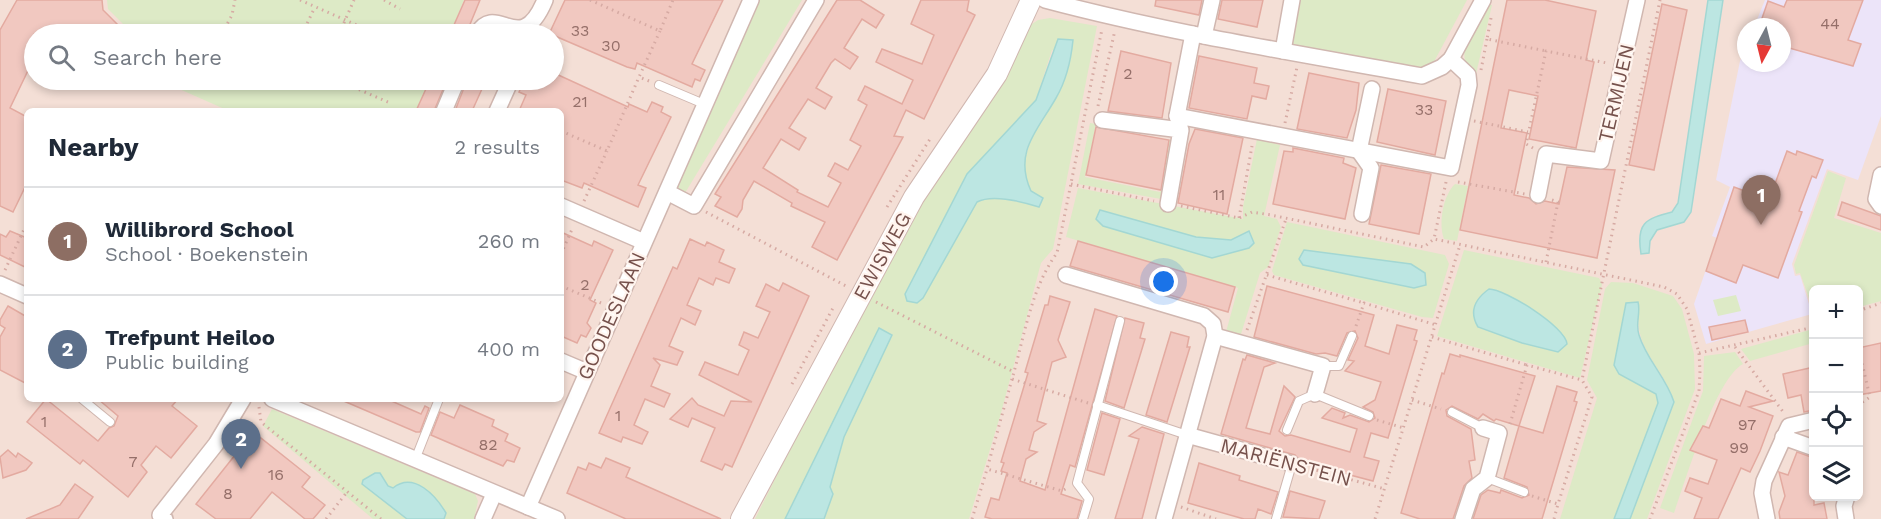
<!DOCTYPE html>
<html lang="en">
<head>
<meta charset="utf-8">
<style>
  :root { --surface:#fff; --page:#f6f6f7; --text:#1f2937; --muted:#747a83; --line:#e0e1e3; --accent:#e35052 }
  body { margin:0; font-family:"Work Sans",sans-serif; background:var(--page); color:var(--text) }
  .controls { position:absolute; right:18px; bottom:18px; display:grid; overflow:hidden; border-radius:9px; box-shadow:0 3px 9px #0003 }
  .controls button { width:54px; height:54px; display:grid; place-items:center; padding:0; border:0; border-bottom:2px solid var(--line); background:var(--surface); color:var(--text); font:30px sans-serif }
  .compass { position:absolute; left:1737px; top:18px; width:54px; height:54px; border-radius:50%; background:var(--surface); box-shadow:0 3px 9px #0003; rotate:187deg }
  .you { position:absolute; left:1164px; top:282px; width:21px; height:21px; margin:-15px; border:4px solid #fff; border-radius:50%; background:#1a73e8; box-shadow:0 0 0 9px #1a73e833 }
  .badge { display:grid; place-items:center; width:39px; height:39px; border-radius:50%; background:var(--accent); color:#fff; font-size:20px; font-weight:700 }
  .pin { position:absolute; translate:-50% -50px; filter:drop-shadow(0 2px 3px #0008) }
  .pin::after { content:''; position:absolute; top:32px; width:21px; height:18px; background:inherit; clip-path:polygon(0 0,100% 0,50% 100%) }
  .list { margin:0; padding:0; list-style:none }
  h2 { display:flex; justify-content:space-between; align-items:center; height:78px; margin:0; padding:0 24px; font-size:26px }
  h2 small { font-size:20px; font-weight:400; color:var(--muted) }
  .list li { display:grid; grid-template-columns:39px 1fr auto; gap:18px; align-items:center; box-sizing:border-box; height:108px; padding:0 24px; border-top:2px solid var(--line) }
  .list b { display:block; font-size:22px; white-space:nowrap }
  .list p { margin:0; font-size:20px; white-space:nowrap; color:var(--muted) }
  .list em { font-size:20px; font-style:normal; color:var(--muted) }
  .icon { flex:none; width:33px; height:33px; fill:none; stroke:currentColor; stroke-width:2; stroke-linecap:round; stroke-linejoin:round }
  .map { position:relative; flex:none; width:1881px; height:519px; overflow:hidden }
  .search { position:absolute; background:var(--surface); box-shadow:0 3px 9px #0003; left:24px; top:24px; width:540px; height:66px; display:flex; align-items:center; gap:15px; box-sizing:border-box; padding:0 21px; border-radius:33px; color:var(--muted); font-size:22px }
  .panel { position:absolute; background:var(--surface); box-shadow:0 3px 9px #0003; left:24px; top:108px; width:540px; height:294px; border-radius:9px }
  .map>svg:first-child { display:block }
</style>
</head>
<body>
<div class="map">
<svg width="1881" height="519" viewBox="0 0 1881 519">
  <rect width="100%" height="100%" fill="#fcefe8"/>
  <path fill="#f4dfd6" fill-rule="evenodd" d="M0,0h1881v519h-1881zM1746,27h36v36h-36zM34,34h520v46h-520zM27,111h534v288h-534zM1814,290h44v206h-44z"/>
  <polygon fill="#ece4f9" points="1765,0 1881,0 1881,116 1858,180 1827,169 1792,264 1795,276 1800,275 1812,314 1706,344 1694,304 1717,238 1712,236 1730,187 1716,180 1740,61 1746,47 1746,63 1782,63 1782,27 1754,27"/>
  <g fill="#ddeac6" fill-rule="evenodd">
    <polygon points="107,0 464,0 450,34 133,34 108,9"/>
    <polygon points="758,0 802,0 685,193 675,188"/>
    <polygon points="1299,0 1467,0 1428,73 1291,44"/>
    <path d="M1487,4l5,1 -16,69c-27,-16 1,-50 11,-70z"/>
    <path d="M1050,18l47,8 -44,223 -12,14 -40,150 -32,106h-145l9,-25 -3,-7 14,-50 47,-101 -11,-7 -95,190h-30l75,-149 94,-177 105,-167 9,-6zM1052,50l18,11 -13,36 -24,35 -10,34 3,15 13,25c-17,-3 -46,-12 -62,-4l-54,96 -16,3 -2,-7 62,-120 69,-74z"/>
    <polygon points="159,80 430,80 417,111 229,111"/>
    <polygon points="1090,123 1096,124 1085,177 1160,192 1169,140 1172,143 1161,199 1078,184"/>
    <path d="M1257,139l23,6 -16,71 13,3 4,8 -13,40 -8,6 -19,61 -15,-2 12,-44 -172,-51 12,-49 165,31v-12zM1100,211l96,26 35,3 17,-9 -36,27 -109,-32 -6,-7z"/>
    <polygon points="1828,171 1846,178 1834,218 1881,233 1881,301 1859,307 1858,290 1814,290 1813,310 1800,273 1796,274 1794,265"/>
    <path d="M1455,184l13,2 -11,55 -13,-2c-6,-15 -1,-44 11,-55z"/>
    <polygon points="1287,222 1445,255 1449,264 1433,318 1422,317 1274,275 1272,271"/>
    <polygon points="1464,250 1599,278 1602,284 1580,378 1437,336"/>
    <path d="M1611,282l22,1 40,13 9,13 12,45 1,35 -48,130h-17l44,-117c-12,-39 -41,-51 -35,-96l-20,68 37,20 2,9 -44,116h-54l37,-121 -10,-18 18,-91z"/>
    <polygon points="1736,295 1741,311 1718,316 1713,300"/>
    <polygon points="1813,329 1813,343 1750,361 1741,349"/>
    <path d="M1735,352l8,12c-28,15 -57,116 -69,149l-14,-5 43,-117 1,-35z"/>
    <polygon points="272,409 475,494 478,501 474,519 444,519 446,513 388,486 375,473 363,480 373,493 407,519 373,519 263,426"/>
  </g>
  <g fill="#bce6e2" stroke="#a3d7d3" stroke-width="1.5">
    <path d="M1708,0h15l-32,212 -7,10 -27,8 -7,11 -1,12 -8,1c-5,-31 4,-35 31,-42l6,-9z"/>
    <path d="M1058,39l15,1c-2,20 -7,41 -17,58 -18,32 -43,54 -25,93l12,7 -4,9c-16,-5 -47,-13 -62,-5l-54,96 -6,5 -10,-2 -2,-7 62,-120 69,-74z"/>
    <polygon points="1100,210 1196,237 1231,240 1249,231 1254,243 1249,248 1212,258 1103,226 1096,219"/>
    <polygon points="1304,250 1411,264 1425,273 1426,285 1414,288 1303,265 1299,259"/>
    <path d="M1489,289c16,0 77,38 78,55l-9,8 -36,-9 -44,-16c-9,-15 -3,-28 11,-38z"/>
    <path d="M1638,302c3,10 -3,22 1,33 7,24 27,42 35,67l-44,117h-16l44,-116 -2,-9 -37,-20 -5,-9 12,-62z"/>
    <polygon points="879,328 892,335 844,437 830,487 833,494 824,519 785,519"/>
    <path d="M375,473h5l8,13 5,2c21,-17 43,8 53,25l-2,6h-37l-45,-35 1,-4z"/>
  </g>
  <g fill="#f1c8c0" stroke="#e3aaa0" stroke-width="1.5">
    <polygon points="17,0 102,0 103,10 127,34 34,34 34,58 10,108 27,117 27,183 13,212 0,206 0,30"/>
    <polygon points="465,0 480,0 466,34 450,34"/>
    <polygon points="565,0 723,0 692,64 705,70 700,81 695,79 692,87 637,63 635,69 627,67 555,36 550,32"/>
    <polygon points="837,0 860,0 884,15 876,28 862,19 844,48 858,57 850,69 835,59 831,63 816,88 832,97 825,109 808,99 789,128 806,138 799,150 781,139 763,168 798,190 797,192 828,207 841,183 828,176 835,163 848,170 861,146 850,140 867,105 858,100 865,86 902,104 913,80 876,62 882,49 922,64 934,35 911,24 921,0 969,0 967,11 975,15 924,119 906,110 894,136 903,137 837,260 812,247 825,222 791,206 792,203 754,181 743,200 742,209 737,217 715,206 721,197 715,194"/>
    <polygon points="1156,0 1202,0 1199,15 1155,6"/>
    <polygon points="1222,0 1263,0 1257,27 1218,19"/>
    <polygon points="1507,0 1545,0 1596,11 1586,60 1594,62 1576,148 1529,139 1538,96 1509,90 1501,128 1527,133 1514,195 1529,198 1536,204 1545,201 1559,204 1567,167 1615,170 1597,258 1460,230"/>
    <polygon points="1787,0 1863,0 1848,40 1861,44 1853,66 1782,46 1782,27 1759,27 1768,1 1784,7"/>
    <polygon points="1662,4 1687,10 1654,170 1629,165"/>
    <polygon points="1121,51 1171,63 1162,118 1108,111"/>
    <polygon points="1199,56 1257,68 1254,83 1269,86 1266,99 1252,96 1247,119 1189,108"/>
    <polygon points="554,73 628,107 629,104 647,112 652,102 663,107 661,112 671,117 638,185 646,188 638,207 584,183 582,188 561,180 561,111 519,111 526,95 519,92 524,80 554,80"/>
    <polygon points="1309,73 1359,83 1356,110 1347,138 1297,129"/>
    <polygon points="430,80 447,80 434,111 416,111"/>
    <polygon points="467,80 486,80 472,111 455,111"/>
    <polygon points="1388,89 1446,101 1435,155 1377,142"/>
    <polygon points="1096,127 1169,140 1161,190 1086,175"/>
    <polygon points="1195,129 1243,138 1227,214 1178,203 1189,144"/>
    <polygon points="1293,148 1344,158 1343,163 1356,168 1345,219 1273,204 1284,151 1293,152"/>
    <polygon points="1787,151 1796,155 1797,151 1823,160 1816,178 1812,176 1799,211 1802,212 1778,278 1743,265 1736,283 1706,271 1734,187 1769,200"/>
    <polygon points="1381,165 1431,174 1419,234 1369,224"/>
    <polygon points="1842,202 1881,216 1881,230 1838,215"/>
    <polygon points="10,231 27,238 27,268 0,255 0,234 6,237"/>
    <polygon points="561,232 592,246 594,241 613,250 590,300 596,303 587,323 591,328 586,337 581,335 577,343 561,336"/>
    <polygon points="690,239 705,246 707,242 724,250 719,262 735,269 729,283 716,278 713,285 699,278 687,305 701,311 695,325 681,318 669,346 683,352 677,365 653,358 660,365 651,386 670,394 664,407 645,399 634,425 648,432 642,444 623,437 621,442 599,433 673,267 677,269"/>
    <polygon points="1078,241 1235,287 1228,312 1070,266"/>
    <polygon points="783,283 809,296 732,467 725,464 722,470 701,461 715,428 692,418 688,427 670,419 692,398 698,405 724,416 731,401 752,402 699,375 705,362 738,375 749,350 739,345 744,332 758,338 770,312 756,306 766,284 779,291"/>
    <polygon points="1267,286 1374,315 1365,346 1389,354 1397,325 1417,330 1414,340 1417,341 1388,438 1371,433 1364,457 1379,461 1373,481 1301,462 1295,455 1221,434 1243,359 1245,360 1247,355 1275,363 1264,367 1246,428 1270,434 1284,386 1295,397 1279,431 1285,436 1291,435 1350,452 1357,429 1322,418 1332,408 1345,413 1343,418 1350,415 1369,422 1375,418 1373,412 1363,407 1375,400 1381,382 1345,371 1354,361 1348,360 1358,338 1355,331 1347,333 1337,356 1325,353 1316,354 1254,337"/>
    <polygon points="1050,296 1070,302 1058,340 1066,357 1052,362 1037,421 1046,424 1034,432 1029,450 1037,452 1026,459 1020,481 1045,490 1095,309 1117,316 1075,467 1070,465 1061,494 1082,501 1077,519 992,519 985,517 991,498 999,500 1007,473 1001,471 1004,463 1001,462 1028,373 1025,372 1045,305 1048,305"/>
    <polygon points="8,306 27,317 27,384 0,370 0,337 5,328 0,325 0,320"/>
    <polygon points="1125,318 1144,323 1140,338 1145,339 1124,408 1105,401"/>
    <polygon points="1745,320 1748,332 1712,340 1709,327"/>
    <polygon points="1171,332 1189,337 1187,347 1190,347 1167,422 1146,415"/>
    <polygon points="1881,343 1881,391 1858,395 1858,348"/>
    <polygon points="1450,354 1460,357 1460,355 1535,376 1519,426 1543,433 1557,386 1577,392 1574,401 1577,402 1542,519 1473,519 1481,495 1488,490 1500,493 1501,490 1522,498 1529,495 1527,487 1504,478 1519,426 1496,419 1494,421 1483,414 1478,419 1452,406 1446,410 1447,416 1471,429 1475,460 1469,461 1472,478 1464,486 1453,519 1420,519 1401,513 1442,373 1444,374"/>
    <polygon points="1814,367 1814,410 1804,412 1801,395 1788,398 1783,374"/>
    <polygon points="1746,391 1773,401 1749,407 1773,416 1760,451 1750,472 1741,468 1718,519 1694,519 1702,498 1685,491 1690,478 1708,484 1717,460 1690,450 1703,426 1709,428 1721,399 1740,406"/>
    <polygon points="46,399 98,441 109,428 114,426 118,416 98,399 178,399 172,406 197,426 171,458 156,446 141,465 147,472 128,497 83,460 80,464 27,422"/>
    <polygon points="339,399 387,399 421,414 425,406 429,408 420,432 416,432"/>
    <polygon points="460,405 494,420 492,426 508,434 505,441 520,448 514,462 507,460 503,466 431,435 440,412 454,418"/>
    <polygon points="1102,413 1120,419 1104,475 1087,470"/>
    <polygon points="247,427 310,477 302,487 325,505 313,519 305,519 272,492 250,519 216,519 196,504 239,450 233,445"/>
    <polygon points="1142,427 1164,434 1142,519 1115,519 1139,439 1129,436"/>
    <polygon points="8,450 16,457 18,453 32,463 26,470 3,478 0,457"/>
    <polygon points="1797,452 1814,458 1814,505 1824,503 1827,519 1780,519 1779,512 1785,496 1779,472 1788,475"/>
    <polygon points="606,458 630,468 626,477 721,519 626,519 567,493 578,467 586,470 589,463 601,468"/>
    <polygon points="1199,463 1240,476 1239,480 1278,492 1271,514 1258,509 1255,519 1244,519 1188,503"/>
    <polygon points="75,484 93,497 78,519 26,519 60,505"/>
    <polygon points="1290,491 1325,501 1319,519 1283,517"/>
  </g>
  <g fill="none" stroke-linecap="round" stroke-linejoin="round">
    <g stroke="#d0b7b0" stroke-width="10">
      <g id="service">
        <polyline points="659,85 704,104"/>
        <polyline points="1323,366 1339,366 1352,336"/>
        <polyline points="82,399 110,422"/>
        <polyline points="1097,405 1187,435"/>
        <polyline points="1452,412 1483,428"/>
        <polyline points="1287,430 1299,401 1315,394 1369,416"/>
        <polyline points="415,460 439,399"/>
        <polyline points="1487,478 1524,492"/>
        <polyline points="1083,519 1089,499 1077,483 1120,321"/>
        <polyline points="1276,519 1292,464"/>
      </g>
    </g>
    <g stroke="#d0b7b0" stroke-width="18">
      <g id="minor">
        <path d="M1045,0c124,33 251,53 377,76l20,-9 9,-8 32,-59"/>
        <path d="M477,34c20,-34 43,26 68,-34"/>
        <polyline points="1204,36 1212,0"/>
        <polyline points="1283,51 1292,0"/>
        <polyline points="444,111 457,80"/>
        <polyline points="497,111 511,80"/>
        <polyline points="1177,116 1451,168 1469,85 1468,75 1451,59"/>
        <polyline points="1102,120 1181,130 1168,204"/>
        <polyline points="1180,125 1177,116 1193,34"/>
        <polyline points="1881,175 1876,199 1881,206"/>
        <polyline points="667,192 694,206 816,0"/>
        <polyline points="1538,195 1546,154 1601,161 1637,0"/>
        <polyline points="561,206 644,242"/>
        <polyline points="1362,214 1371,168 1359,151 1372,89"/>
        <polyline points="1066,275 1204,316 1213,324 1215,336 1164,519"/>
        <polyline points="0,284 27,296"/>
        <polyline points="1215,336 1323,366 1315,394"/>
        <polyline points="561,361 587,372"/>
        <polyline points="272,399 557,519"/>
        <polyline points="1187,435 1292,464"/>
        <polyline points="1783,437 1814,448"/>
        <polyline points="528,507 751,0"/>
        <polyline points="165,519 160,515 216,444 243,399"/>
        <polyline points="483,519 494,494"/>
        <polyline points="1463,519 1473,489 1487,478 1499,433 1483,428"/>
        <polyline points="1767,519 1762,493 1764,481 1789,426 1814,420"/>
        <polyline points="1846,519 1844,506 1847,496"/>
      </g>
    </g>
    <g stroke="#d0b7b0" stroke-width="22">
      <polyline id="tertiary" points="741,519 914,197 997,74 1031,0"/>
    </g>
    <g stroke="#d6aaa3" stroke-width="3" stroke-dasharray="1.5 4.5" stroke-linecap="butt">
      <polyline points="300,0 377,34"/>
      <polyline points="384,0 400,9"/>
      <polyline points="590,0 660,31 673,0"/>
      <polyline points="1491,18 1487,39 1546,51"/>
      <polyline points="227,27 242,34"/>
      <polyline points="222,34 232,15 235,0"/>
      <polyline points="302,34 315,7"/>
      <polyline points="339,34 354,0"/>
      <polyline points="1481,70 1487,39"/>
      <polyline points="337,80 390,103"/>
      <polyline points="649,81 639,77 660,31"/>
      <polyline points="1098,106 1115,30"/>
      <polyline points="1474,121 1528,132"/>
      <polyline points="1285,123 1297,67"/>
      <polyline points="561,131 607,151 639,77"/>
      <polyline points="1533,148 1526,144 1546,51 1607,63 1606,65"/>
      <polyline points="1446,182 1434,239 1664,287 1677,294 1687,309 1699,353 1700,371 1699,391 1650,519"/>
      <polyline points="1458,182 1525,194"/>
      <polyline points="1071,184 1154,201"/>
      <polyline points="584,201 607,151"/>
      <polyline points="1181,206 1239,218 1252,212 1271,215 1424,247 1434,239"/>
      <polyline points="887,207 930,139"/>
      <polyline points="706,212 846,286"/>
      <polyline points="1239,218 1252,146"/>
      <polyline points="561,254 573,227"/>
      <polyline points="1546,262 1558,202 1552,200"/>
      <polyline points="5,270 27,223"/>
      <polyline points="1267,275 1364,303"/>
      <polyline points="561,286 601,303"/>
      <polyline points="876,302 1014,372"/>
      <polyline points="1858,311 1881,303"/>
      <polyline points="1356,326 1364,303 1436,325"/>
      <polyline points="1247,330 1286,219"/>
      <polyline points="1432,337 1527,365"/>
      <polyline points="1858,346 1870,397 1858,405"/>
      <polyline points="1735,347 1784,413"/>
      <polyline points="1699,353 1814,327"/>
      <polyline points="1012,379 987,469 1062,491 1067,488"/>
      <polyline points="792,384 833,308"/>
      <polyline points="1412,400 1441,409"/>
      <path d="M1088,403l-76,-24c12,-41 19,-91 45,-126l45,-224"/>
      <polyline points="259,407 261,422 381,519"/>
      <polyline points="1377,420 1404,428"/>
      <polyline points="1510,424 1527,365 1582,380"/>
      <polyline points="1305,467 1385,489"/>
      <polyline points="1532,496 1558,504 1592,397 1582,380 1660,0"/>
      <polyline points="1181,507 1216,519"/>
      <polyline points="326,519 347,492"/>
      <polyline points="972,519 987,469"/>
      <polyline points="1375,519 1460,245"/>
      <polyline points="1554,519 1558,504"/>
    </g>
    <use href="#service" stroke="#fff" stroke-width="8"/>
    <use href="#minor" stroke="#fff" stroke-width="15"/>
    <use href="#tertiary" stroke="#fff" stroke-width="20"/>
  </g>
  <g text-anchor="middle" stroke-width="4.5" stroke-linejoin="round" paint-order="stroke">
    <g font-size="16" fill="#956f69">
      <text x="1830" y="29">44</text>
      <text x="580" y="36">33</text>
      <text x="611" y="51">30</text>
      <text x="1128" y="79">2</text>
      <text x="580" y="107">21</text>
      <text x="1424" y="115">33</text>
      <text x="1219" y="200">11</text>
      <text x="585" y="290">2</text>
      <text x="618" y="421">1</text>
      <text x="44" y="427">1</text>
      <text x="1747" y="430">97</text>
      <text x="488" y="450">82</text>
      <text x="1739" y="453">99</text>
      <text x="133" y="467">7</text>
      <text x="276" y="480">16</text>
      <text x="228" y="499">8</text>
    </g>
    <g font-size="20" fill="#76514c" stroke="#fff4ee">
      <text transform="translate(1616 93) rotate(-77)" y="7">TERMIJEN</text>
      <text transform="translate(882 256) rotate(-61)" y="7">EWISWEG</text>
      <text transform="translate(611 316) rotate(-66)" y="7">GOODESLAAN</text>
      <text transform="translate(1286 462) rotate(15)" y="7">MARIËNSTEIN</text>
    </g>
  </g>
</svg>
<div class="controls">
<button>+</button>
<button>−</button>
<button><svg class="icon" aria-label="locate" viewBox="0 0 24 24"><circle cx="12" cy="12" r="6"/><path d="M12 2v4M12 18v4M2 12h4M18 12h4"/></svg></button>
<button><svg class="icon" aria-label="layers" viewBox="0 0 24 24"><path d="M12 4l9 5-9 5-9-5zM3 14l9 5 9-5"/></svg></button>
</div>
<svg class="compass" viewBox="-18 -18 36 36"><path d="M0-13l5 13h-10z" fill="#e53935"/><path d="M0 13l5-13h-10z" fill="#747a83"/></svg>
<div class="you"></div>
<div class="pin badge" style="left:1761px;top:225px;background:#8d6e63">1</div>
<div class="pin badge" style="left:241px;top:469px;background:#5c6f8a">2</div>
<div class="search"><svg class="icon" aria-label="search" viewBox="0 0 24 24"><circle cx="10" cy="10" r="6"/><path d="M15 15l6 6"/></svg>Search here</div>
<section class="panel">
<h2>Nearby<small>2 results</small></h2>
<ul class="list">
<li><span class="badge" style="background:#8d6e63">1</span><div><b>Willibrord School</b><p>School · Boekenstein</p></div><em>260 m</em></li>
<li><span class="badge" style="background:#5c6f8a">2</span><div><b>Trefpunt Heiloo</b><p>Public building</p></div><em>400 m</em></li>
</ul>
</section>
</div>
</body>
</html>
